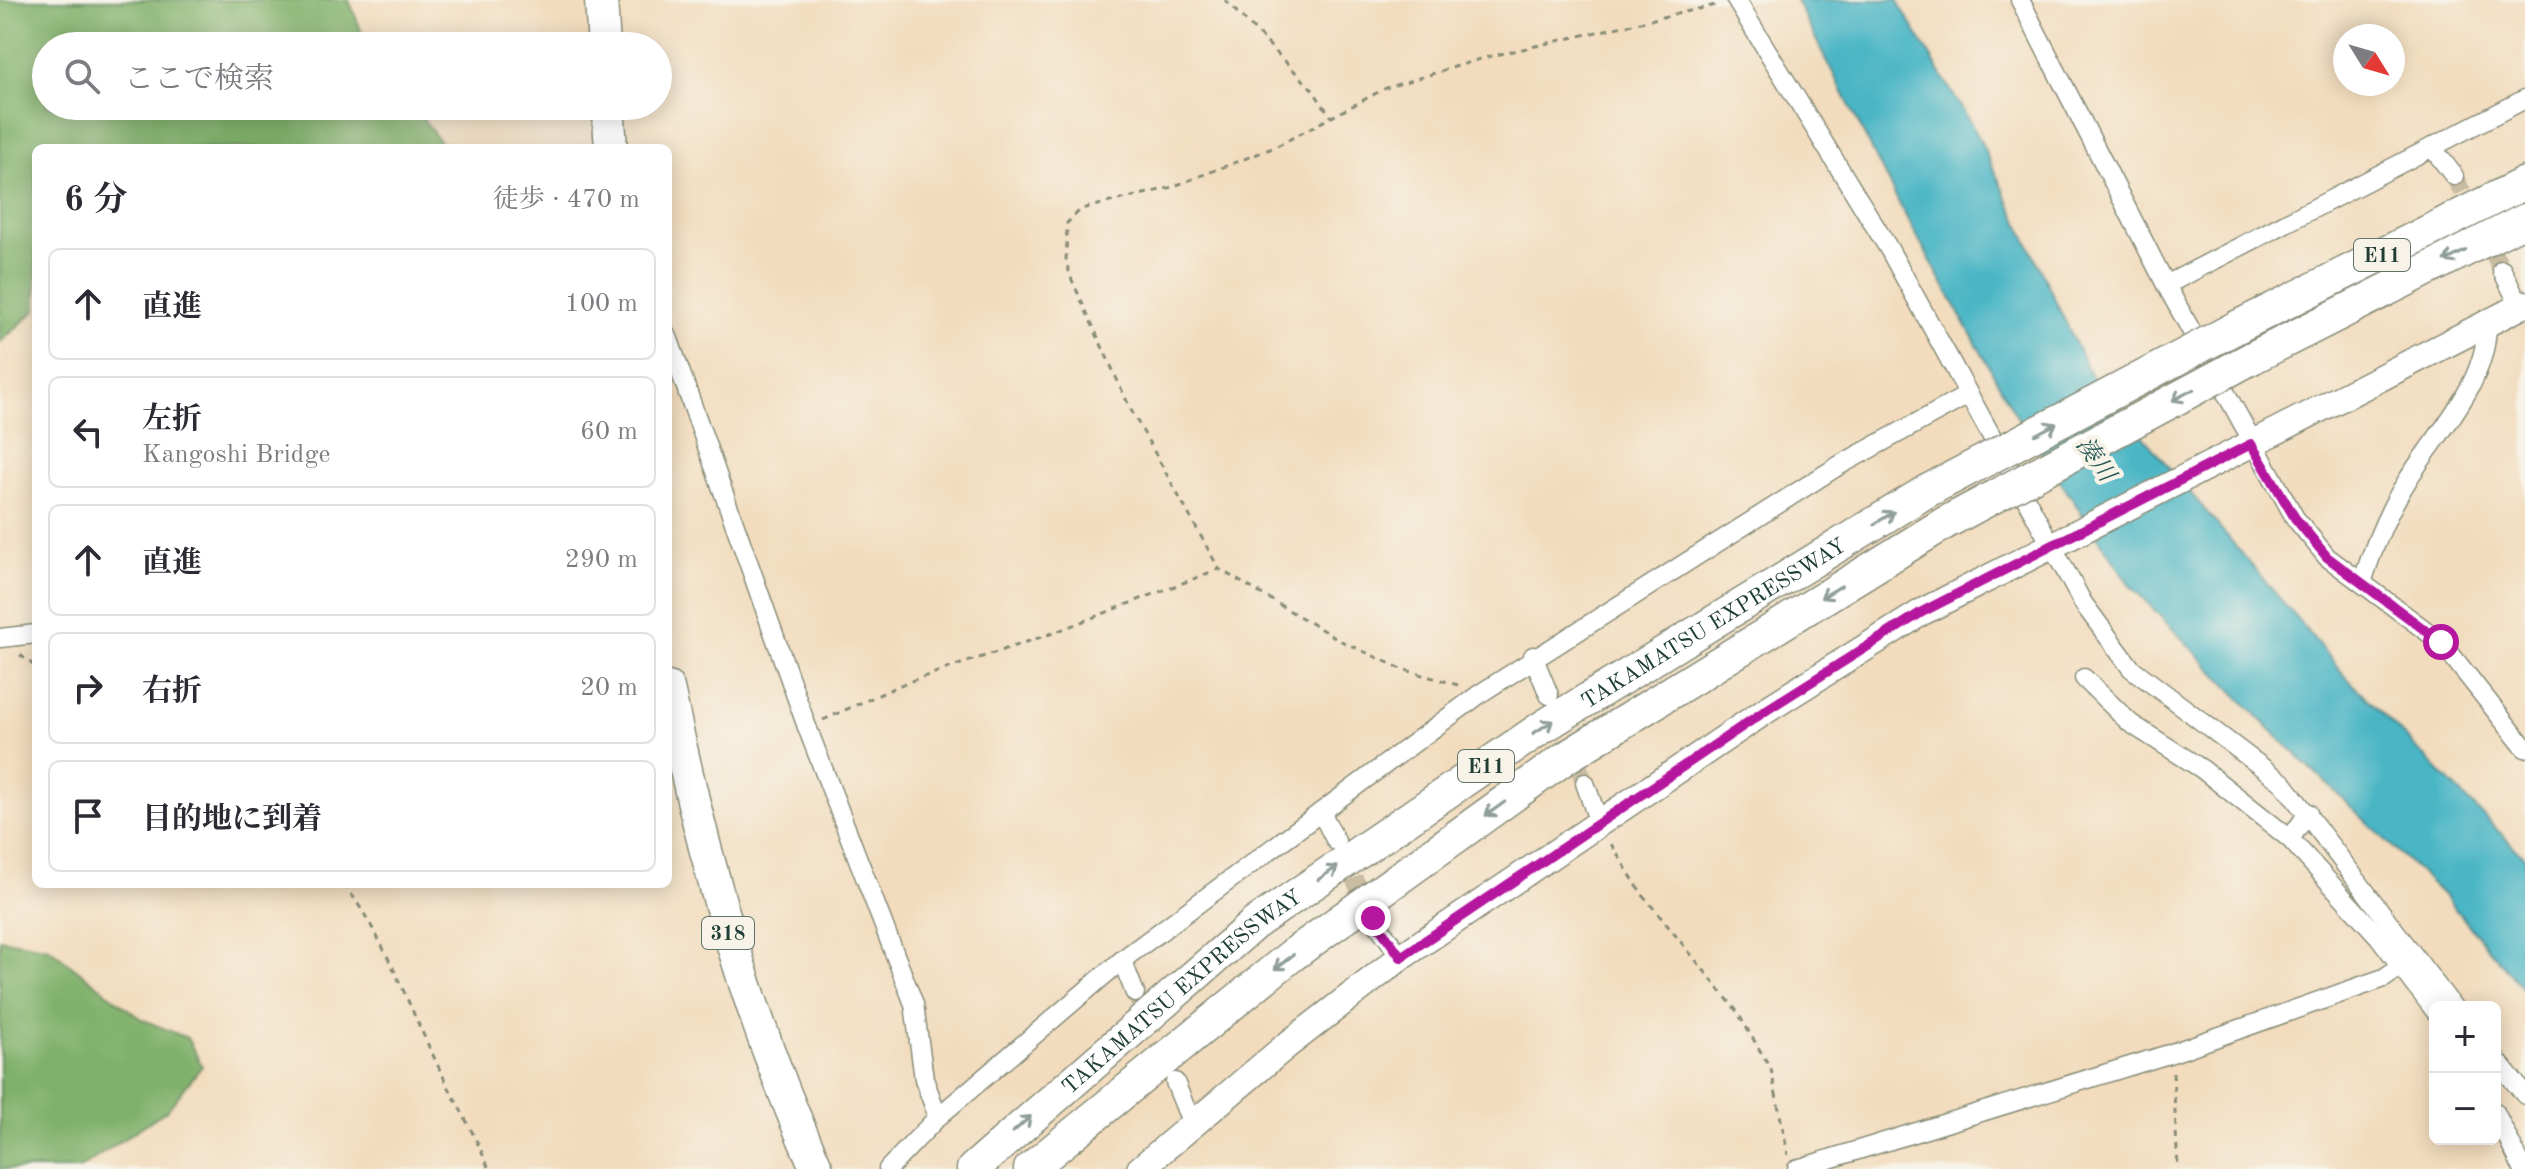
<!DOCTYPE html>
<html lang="ja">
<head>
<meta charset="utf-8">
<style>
  :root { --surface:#fff; --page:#f7f7f7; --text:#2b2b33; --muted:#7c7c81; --line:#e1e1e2 }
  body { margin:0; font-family:"Old Standard TT","Noto Serif JP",serif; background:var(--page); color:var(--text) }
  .controls { position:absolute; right:24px; bottom:24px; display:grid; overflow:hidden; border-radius:12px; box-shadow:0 4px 20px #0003 }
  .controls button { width:72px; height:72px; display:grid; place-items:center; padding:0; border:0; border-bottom:2px solid var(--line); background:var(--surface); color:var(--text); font:40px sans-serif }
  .compass { position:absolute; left:2333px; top:24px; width:72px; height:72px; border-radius:50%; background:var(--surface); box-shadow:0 4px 20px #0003; rotate:127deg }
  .stop { position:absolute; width:24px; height:24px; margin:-18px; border:6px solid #b5179e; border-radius:50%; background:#fff }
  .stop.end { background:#b5179e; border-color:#fff; box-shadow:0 2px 8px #0008 }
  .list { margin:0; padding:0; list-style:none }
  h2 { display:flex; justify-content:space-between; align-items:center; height:104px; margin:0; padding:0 32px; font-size:34px }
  h2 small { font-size:26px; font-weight:400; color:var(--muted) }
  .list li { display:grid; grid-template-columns:52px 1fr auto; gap:24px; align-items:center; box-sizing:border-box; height:112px; margin:0 16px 16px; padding:0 16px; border:2px solid var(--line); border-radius:12px }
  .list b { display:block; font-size:30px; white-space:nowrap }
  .list p { margin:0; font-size:26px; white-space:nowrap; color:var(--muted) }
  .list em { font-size:26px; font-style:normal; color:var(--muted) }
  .icon { flex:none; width:44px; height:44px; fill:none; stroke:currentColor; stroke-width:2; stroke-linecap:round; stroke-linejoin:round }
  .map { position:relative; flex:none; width:2525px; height:1169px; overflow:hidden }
  .search { position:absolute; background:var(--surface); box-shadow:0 4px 20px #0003; left:32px; top:32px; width:640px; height:88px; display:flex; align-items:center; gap:20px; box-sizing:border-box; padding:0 28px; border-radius:44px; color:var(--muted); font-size:30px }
  .panel { position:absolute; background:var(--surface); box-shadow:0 4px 20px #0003; left:32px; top:144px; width:640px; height:744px; border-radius:12px }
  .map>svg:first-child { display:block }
</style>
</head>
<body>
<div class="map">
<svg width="2525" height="1169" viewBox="0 0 2525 1169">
  <rect width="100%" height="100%" fill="#f7f3e8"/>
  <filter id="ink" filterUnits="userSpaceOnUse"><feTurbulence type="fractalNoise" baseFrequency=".0125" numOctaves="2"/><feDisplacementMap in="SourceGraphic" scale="16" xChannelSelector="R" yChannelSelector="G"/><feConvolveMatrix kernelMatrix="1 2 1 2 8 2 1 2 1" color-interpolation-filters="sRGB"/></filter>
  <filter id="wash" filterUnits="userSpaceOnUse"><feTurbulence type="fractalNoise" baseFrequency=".006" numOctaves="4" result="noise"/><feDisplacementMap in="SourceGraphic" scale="32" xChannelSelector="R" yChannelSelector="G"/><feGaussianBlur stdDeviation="1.8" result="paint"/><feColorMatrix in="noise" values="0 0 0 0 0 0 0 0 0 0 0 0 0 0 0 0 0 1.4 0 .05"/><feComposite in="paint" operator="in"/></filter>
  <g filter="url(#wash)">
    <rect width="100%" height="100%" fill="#f2dcbd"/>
    <g fill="#80b16b" stroke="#507750" stroke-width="2">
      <polygon points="0,0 349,0 367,46 46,46 46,106 414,106 444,148 36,148 36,310 0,342"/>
      <polygon points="0,939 49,948 141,1019 187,1038 202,1066 168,1109 79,1169 0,1169"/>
    </g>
    <polygon fill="#48b5c5" stroke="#34797c" stroke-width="2" points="1796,0 1897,0 1977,134 2090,374 2347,678 2525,858 2525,991 2444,896 2272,731 2130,585 2017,417 1903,211"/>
  </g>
  <g filter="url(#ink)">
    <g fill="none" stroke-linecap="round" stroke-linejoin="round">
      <g stroke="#c8bca2" stroke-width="18" stroke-dasharray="18 9" stroke-linecap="butt">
        <polyline points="2454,176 2502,270"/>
        <polyline points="1556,712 1585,783"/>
        <polyline points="1342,854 1368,907"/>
        <polyline points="1135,993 1167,1065"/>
      </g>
      <g stroke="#888c78" stroke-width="21">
        <g id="street">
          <polyline points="1736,0 1889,249 2083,603 2131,668 2283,783 2453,1007"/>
          <polyline points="2020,0 2166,285"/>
          <polyline points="2525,99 2166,285 2295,518 2327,557 2441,642 2525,748"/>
          <polyline points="2432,147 2454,176"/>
          <polyline points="2502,270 2520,307"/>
          <polyline points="668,337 807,727 914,1004 924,1079 938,1117"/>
          <path d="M2362,583c11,-35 25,-71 45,-102 30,-49 79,-95 80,-156"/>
          <polyline points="0,638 36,634"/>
          <polyline points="1533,656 1549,695"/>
          <polyline points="2084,678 2130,723 2202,769 2290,839 2308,813"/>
          <polyline points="1585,783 1599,823"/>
          <polyline points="1321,812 1336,841"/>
          <polyline points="2290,839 2379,937 2435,1011"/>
          <polyline points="1373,918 1401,957"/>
          <polyline points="1122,960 1135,993"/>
          <polyline points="2495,1058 2525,1095"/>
          <polyline points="1175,1082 1192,1124"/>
          <polyline points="2495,1112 2523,1169"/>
          <polyline points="888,1169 938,1117 1122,960 1481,693 1838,466 1968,395"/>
          <polyline points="1797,1169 2172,1053 2384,978 2400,967"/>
        </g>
      </g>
      <g stroke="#888c78" stroke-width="29">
        <polyline id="secondary" points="1140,1169 1286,1046 1401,957 1768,709 1922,612 2525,304"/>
      </g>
      <g stroke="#888c78" stroke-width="35">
        <g id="highway">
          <polyline points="601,0 604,46"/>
          <polyline points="608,106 611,148"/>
          <polyline points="2239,326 2525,183"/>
          <polyline points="2252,358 2525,220"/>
          <path d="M668,688c34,165 79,327 149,481"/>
          <path id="s1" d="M973,1169l281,-245 287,-196 386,-237"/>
          <polyline points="1030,1169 1291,956 1565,758 1945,523"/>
        </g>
      </g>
      <g stroke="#888c78" stroke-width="3" stroke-dasharray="6 6" stroke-linecap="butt">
        <polyline points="1225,0 1312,89 1331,117"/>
        <polyline points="20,655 36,667"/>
        <polyline points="1458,685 1402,669 1341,641 1219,569 1130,408 1072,280 1066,262 1067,223 1081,209 1169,188 1275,147 1386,88 1487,57 1720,4"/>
        <polyline points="823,720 905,683 1050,634 1219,569"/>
        <polyline points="1611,844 1642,894 1736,1010 1771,1069 1788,1155"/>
        <path d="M344,884c39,52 60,111 88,169 18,40 41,76 57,116"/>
        <polyline points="2173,1073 2178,1169"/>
      </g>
      <use href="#street" stroke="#fff" stroke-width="18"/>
      <use href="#secondary" stroke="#fff" stroke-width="26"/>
      <use href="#highway" stroke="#fff" stroke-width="32"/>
      <g stroke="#888c78" stroke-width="35" stroke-linecap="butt">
        <g id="highway-bridge">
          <polyline points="1927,491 2239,326"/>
          <polyline points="1945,523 2252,358"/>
        </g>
      </g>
      <use href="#highway-bridge" stroke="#fff" stroke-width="32"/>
    </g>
    <defs><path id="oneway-shaft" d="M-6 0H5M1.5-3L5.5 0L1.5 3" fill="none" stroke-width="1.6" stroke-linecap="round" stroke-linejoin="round" transform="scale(2)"/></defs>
    <g stroke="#8f9e9a">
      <use href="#oneway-shaft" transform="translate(2455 256) rotate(153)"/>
      <use href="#oneway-shaft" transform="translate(2183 395) rotate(152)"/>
      <use href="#oneway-shaft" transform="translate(2046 429) rotate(-28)"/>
      <use href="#oneway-shaft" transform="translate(1884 518) rotate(-32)"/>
      <use href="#oneway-shaft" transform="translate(1831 592) rotate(149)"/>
      <use href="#oneway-shaft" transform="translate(1543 727) rotate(-33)"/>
      <use href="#oneway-shaft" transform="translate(1495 809) rotate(144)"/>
      <use href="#oneway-shaft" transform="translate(1328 873) rotate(-34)"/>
      <use href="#oneway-shaft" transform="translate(1284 962) rotate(142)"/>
      <use href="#oneway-shaft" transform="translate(1022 1124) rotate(-42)"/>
    </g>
  </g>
  <g fill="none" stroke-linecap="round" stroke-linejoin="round" filter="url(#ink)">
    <polyline stroke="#b5179e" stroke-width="10" points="1373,918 1401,957 1768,709 1922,612 2251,444 2295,518 2327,557 2441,642"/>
  </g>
  <g text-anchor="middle" stroke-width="8" stroke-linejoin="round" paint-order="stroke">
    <g fill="#f7f3e8" stroke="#60746a" stroke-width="2">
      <rect x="2354" y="239" width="56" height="32" rx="6"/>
      <rect x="1458" y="750" width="56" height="32" rx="6"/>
      <rect x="702" y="917" width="52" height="32" rx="6"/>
    </g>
    <g font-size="20" font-weight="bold" fill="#1f3d34">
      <text x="2382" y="262">E11</text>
      <text x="1486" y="773">E11</text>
      <text x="728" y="940">318</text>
    </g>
    <g font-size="22" fill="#1f3d34" stroke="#f7f3e8">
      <text dy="8" stroke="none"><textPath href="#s1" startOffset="922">TAKAMATSU EXPRESSWAY</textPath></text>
      <text dy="8" stroke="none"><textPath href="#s1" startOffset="274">TAKAMATSU EXPRESSWAY</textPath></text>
    </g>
    <g font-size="24" font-style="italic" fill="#295b58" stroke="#f7f3e8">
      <text transform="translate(2096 459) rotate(55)" y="8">湊川</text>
    </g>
  </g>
</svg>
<div class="controls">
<button>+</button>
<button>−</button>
</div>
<svg class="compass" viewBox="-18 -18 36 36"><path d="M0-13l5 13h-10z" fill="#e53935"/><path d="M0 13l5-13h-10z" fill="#7c7c81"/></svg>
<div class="stop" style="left:2441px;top:642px"></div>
<div class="stop end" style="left:1373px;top:918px"></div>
<div class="search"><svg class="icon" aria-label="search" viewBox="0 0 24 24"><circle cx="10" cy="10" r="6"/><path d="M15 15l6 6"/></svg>ここで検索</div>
<section class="panel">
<h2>6 分<small>徒歩 · 470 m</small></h2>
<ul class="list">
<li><svg class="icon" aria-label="ahead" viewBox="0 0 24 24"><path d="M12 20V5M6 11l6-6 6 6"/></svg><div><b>直進</b></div><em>100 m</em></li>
<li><svg class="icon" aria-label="left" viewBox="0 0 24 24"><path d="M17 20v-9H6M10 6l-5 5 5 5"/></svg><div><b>左折</b><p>Kangoshi Bridge</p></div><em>60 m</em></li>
<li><svg class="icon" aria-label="ahead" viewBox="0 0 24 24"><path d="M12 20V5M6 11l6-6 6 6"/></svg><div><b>直進</b></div><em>290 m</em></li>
<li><svg class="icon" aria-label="right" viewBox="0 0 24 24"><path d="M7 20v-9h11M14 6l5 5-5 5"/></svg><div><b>右折</b></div><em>20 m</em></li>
<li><svg class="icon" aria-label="arrive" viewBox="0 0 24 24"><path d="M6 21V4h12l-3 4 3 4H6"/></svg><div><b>目的地に到着</b></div></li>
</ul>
</section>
</div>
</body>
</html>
